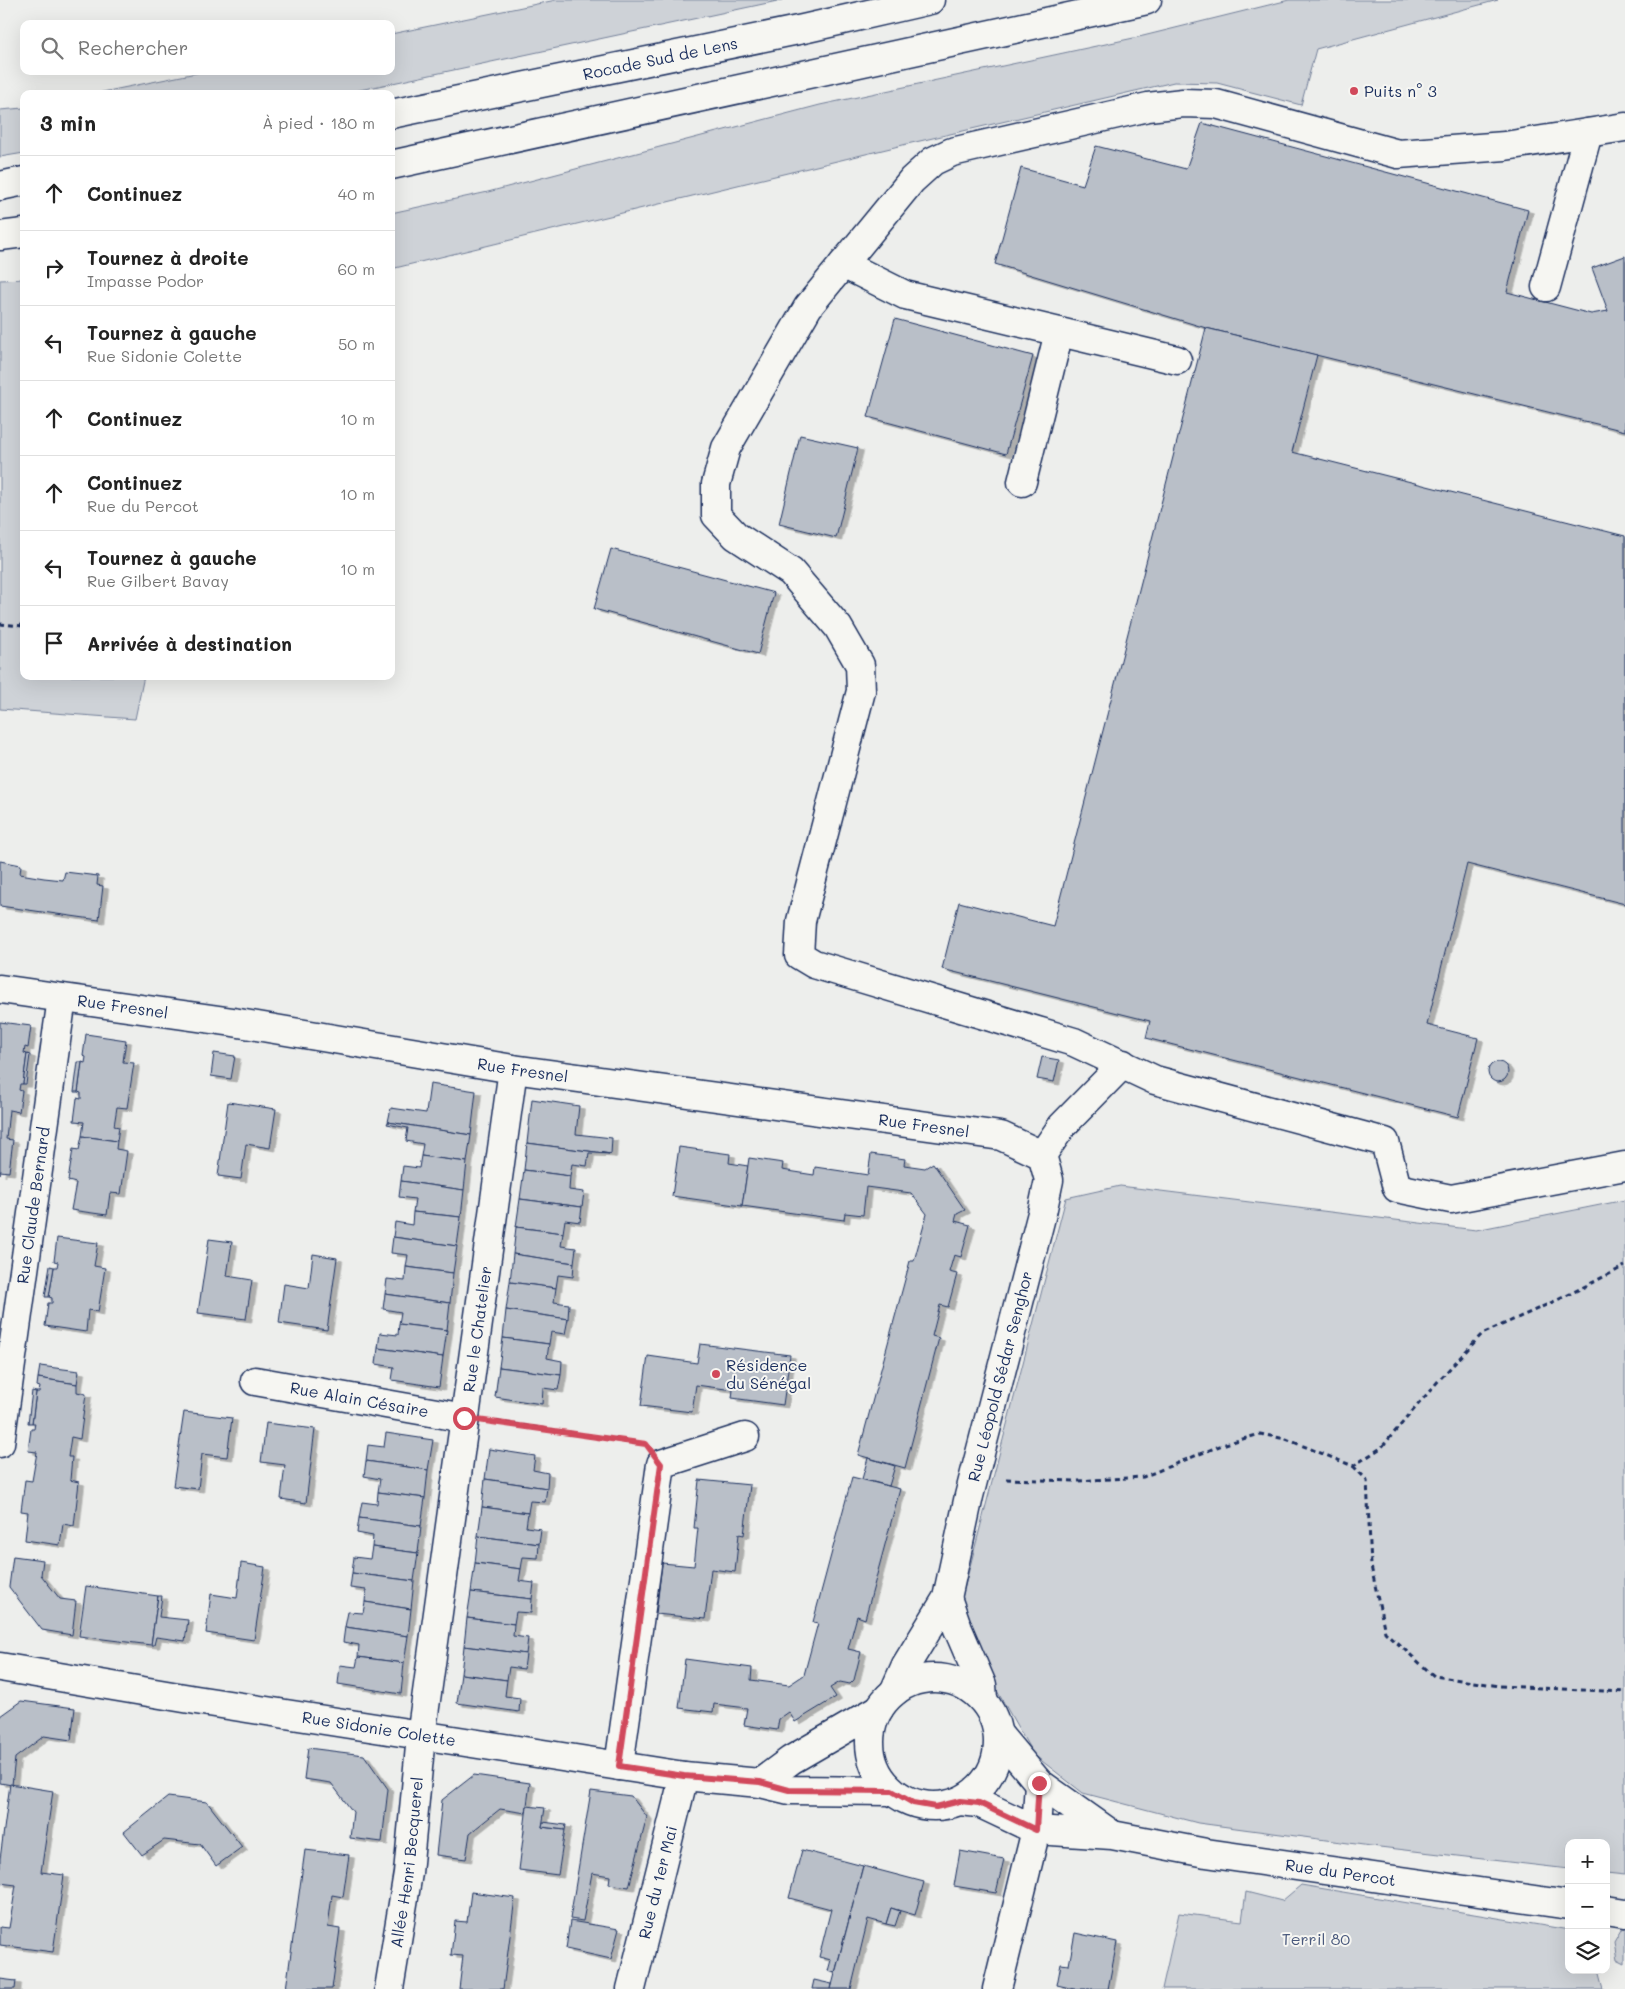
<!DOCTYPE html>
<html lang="fr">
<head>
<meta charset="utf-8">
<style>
  :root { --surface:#fff; --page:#f6f6f6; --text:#222; --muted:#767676; --line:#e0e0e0 }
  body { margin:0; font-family:Mali,sans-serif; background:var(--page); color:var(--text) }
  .controls { position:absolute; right:15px; bottom:15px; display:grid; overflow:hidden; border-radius:10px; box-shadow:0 5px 20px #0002 }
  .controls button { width:45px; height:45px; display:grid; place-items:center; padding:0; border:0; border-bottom:1px solid var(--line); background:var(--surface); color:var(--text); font:25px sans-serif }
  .stop { position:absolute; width:15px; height:15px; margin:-11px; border:4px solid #d1495b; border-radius:50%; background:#fff }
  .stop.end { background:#d1495b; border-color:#fff; box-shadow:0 1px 5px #0008 }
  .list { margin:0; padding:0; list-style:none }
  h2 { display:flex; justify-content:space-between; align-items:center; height:65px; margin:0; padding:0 20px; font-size:21px }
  h2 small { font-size:16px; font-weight:400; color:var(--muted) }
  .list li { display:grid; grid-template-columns:32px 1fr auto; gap:15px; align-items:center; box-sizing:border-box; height:75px; padding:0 20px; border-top:1px solid var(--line) }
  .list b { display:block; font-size:19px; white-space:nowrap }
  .list p { margin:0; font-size:16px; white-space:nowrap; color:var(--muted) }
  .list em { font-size:16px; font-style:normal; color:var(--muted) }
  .icon { flex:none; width:28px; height:28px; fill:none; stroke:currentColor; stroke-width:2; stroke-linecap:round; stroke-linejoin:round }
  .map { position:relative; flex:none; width:1625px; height:1989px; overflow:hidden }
  .search { position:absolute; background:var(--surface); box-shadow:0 5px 20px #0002; left:20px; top:20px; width:375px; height:55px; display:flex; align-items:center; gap:12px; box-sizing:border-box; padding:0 18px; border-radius:10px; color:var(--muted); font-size:19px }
  .panel { position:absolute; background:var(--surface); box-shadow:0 5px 20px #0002; left:20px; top:90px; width:375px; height:590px; border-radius:10px }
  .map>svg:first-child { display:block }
</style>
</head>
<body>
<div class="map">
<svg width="1625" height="1989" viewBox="0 0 1625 1989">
  <defs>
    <filter id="shadow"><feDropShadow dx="5.5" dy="3" stdDeviation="0" flood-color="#0004"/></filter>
  </defs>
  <rect width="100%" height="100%" fill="#edeeec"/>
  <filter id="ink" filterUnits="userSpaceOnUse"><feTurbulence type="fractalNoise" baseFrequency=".02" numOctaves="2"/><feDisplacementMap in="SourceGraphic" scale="10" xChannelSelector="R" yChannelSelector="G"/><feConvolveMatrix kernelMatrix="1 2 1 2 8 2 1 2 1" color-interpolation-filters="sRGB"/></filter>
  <g filter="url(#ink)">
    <g fill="#ced2d7" stroke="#74809a">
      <polygon points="556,0 782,0 341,94 93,94 206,71 391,71 391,34"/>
      <polygon points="1289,0 1498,0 1316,49 1301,105 1217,83 1174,82 907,144 391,269 391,213 488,192 820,105 1143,36"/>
      <polygon points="24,108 24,153 0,157 0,110"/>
      <polygon points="24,279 24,676 144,676 135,719 0,709 0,280"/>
      <polygon points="1120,1186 1476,1230 1625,1200 1625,1875 1606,1873 1606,1843 1569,1843 1569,1869 1371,1846 1198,1823 1083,1793 1033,1754 996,1689 961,1601 1066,1198"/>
      <polygon points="1301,1885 1569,1930 1569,1970 1598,1970 1603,1989 1162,1989 1179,1913 1242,1921 1246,1892 1282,1901"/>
      <polygon points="1622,1928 1625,1928 1625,1963 1617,1959 1614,1942"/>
    </g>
    <g fill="#b9bfc8" stroke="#1b2f5e" filter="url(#shadow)">
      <polygon points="1202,123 1528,210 1507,292 1591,314 1608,311 1592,268 1625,256 1625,431 1206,328 995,264 1021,168 1083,185 1096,146 1186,169"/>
      <polygon points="895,319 1033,356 1006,454 868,417"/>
      <polygon points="1206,328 1317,355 1292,452 1625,536 1625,904 1467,864 1427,1025 1478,1038 1458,1117 1146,1038 1150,1021 942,969 959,902 1053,926"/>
      <polygon points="800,435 858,448 836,538 779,524"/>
      <polygon points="611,549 774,593 758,654 594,609"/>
      <polygon points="0,861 21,865 20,874 44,878 63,880 65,872 98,876 97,885 103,886 99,920 0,906"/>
      <polygon points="0,1022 31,1026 28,1048 25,1047 24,1053 27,1054 23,1084 20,1084 19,1090 22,1091 19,1112 9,1110 6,1139 13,1140 9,1172 0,1171 0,1174"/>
      <polygon points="86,1034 126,1040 123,1062 134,1063 127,1108 117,1107 114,1126 119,1127 117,1141 82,1136 84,1122 74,1121 77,1098 81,1099 81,1093 78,1092 82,1062 85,1063 86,1057 83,1056"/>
      <polygon points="214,1053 235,1056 231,1079 211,1076"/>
      <polygon points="27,1054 30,1055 26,1084 23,1084"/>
      <polygon points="1042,1057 1059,1060 1054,1082 1037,1079"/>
      <circle cx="1498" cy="1072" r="10"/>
      <polygon points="78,1062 82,1062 78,1092 74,1092"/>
      <polygon points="430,1084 476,1091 471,1135 388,1122 391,1108 426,1113"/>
      <polygon points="532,1099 579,1106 576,1134 612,1138 611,1154 527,1143"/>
      <polygon points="228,1102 276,1109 270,1148 246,1144 241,1179 218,1176"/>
      <polygon points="388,1122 471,1135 467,1162 421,1156 423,1144 406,1141 408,1128 387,1124"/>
      <polygon points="82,1136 117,1141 116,1149 127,1151 121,1194 110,1193 107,1215 71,1210 76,1183 68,1181 73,1149 79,1150"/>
      <polygon points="527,1143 611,1154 589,1153 587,1166 572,1164 570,1176 524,1170"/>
      <polygon points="679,1147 730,1154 729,1163 748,1166 742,1206 672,1196"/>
      <polygon points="871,1154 905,1159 904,1165 925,1168 933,1163 965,1210 957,1214 955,1221 970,1225 961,1257 954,1255 949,1272 957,1274 948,1307 940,1305 932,1336 939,1338 905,1468 858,1455 910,1261 914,1261 927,1214 911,1193 866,1187 863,1215 845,1213 844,1220 742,1206 749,1158 783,1163 782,1170 814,1175 815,1167 868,1175"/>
      <polygon points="421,1156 467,1162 464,1190 401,1181 403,1166 419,1168"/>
      <polygon points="524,1170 570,1176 569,1190 584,1192 582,1207 520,1199"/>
      <polygon points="401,1181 464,1190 461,1217 413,1212 415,1199 399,1197"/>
      <polygon points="520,1199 582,1207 580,1222 565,1220 563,1233 516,1227"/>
      <polygon points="413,1212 461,1217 457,1246 393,1237 395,1222 412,1225"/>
      <polygon points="516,1227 563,1233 561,1246 576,1248 574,1263 513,1254"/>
      <polygon points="393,1237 457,1246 453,1273 406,1267 408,1255 391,1253"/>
      <polygon points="57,1238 98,1243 94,1266 105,1268 98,1312 88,1310 86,1332 45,1326 48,1303 52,1303 52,1298 49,1297 54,1267 57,1267 58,1262 54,1261"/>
      <polygon points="209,1239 232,1242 227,1276 252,1280 246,1319 198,1313"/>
      <polygon points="313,1254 337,1258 327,1330 279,1323 284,1284 309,1288"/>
      <polygon points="513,1254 574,1263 573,1277 558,1275 556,1288 510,1282"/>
      <polygon points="50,1266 54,1267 49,1297 45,1297"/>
      <polygon points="406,1267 453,1273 450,1303 385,1294 387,1279 405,1281"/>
      <polygon points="510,1282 556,1288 554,1302 569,1304 568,1319 506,1310"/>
      <polygon points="385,1294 450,1303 447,1330 399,1324 401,1312 383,1309"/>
      <polygon points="506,1310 568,1319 565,1334 551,1332 549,1344 503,1338"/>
      <polygon points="399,1324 447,1330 443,1357 378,1348 380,1333 398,1335"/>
      <polygon points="503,1338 549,1344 547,1358 562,1361 561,1375 499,1367"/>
      <polygon points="700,1344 790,1355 783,1405 732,1398 733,1390 696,1385 692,1412 641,1406 648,1356 697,1363"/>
      <polygon points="378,1348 443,1357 439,1387 392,1380 394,1367 376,1364"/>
      <polygon points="40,1366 79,1371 77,1384 38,1378"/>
      <polygon points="499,1367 561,1375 558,1390 543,1388 542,1404 495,1397"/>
      <polygon points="38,1378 77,1384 77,1392 86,1394 80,1439 71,1437 68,1457 72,1457 70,1480 79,1482 74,1526 63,1524 60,1545 25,1540 28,1512 21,1511 25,1480 32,1481 37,1452 28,1451 31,1429 34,1429 35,1423 32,1423 36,1392 39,1392 40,1387 37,1386"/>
      <polygon points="32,1391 36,1392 32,1423 28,1423"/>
      <polygon points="184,1412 232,1418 227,1457 202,1454 198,1489 173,1486"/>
      <polygon points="266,1423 315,1429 306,1503 281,1499 285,1465 261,1462"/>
      <polygon points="386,1433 433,1440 428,1470 366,1461 368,1445 384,1447"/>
      <polygon points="489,1449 535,1456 533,1470 548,1473 547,1488 485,1479"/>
      <polygon points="868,1458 895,1466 889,1486 862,1479"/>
      <polygon points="366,1461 428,1470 425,1498 378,1492 380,1479 364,1476"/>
      <polygon points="852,1477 900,1489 865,1619 857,1616 848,1649 861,1652 854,1680 850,1684 840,1682 830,1688 836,1697 795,1722 789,1712 779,1719 777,1730 744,1725 747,1708 714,1704 713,1712 679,1708 685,1659 752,1668 751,1680 789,1685 804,1675 818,1623 813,1622"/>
      <polygon points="485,1479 547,1488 545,1502 530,1501 528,1513 482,1507"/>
      <polygon points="699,1480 750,1485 744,1535 739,1534 735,1572 711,1569 705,1619 656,1614 662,1563 694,1566 698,1528 694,1528"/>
      <polygon points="378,1492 425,1498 421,1526 359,1518 362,1502 377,1504"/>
      <polygon points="482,1507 528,1513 526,1527 541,1529 539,1544 478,1536"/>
      <polygon points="359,1518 421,1526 418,1553 372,1547 373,1536 357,1533"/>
      <polygon points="478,1536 539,1544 538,1558 523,1557 521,1569 475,1563"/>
      <polygon points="372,1547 418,1553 414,1581 352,1573 354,1557 370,1559"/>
      <polygon points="13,1556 43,1560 41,1575 60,1599 76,1601 72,1635 42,1630 9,1587"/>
      <polygon points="241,1563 265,1567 254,1640 206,1633 211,1594 237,1598"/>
      <polygon points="475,1563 521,1569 519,1581 534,1583 532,1599 471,1592"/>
      <polygon points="352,1573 414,1581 411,1609 365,1602 366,1590 350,1588"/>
      <polygon points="86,1586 158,1596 151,1645 79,1636"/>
      <polygon points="471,1592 532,1599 531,1613 516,1612 514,1624 467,1618"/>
      <polygon points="158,1596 162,1596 159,1617 188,1620 185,1641 156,1637 154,1645 151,1645"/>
      <polygon points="365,1602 411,1609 408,1636 345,1627 348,1612 363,1613"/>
      <polygon points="467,1618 514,1624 513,1636 528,1638 526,1654 464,1646"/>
      <polygon points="345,1627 408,1636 404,1663 358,1657 359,1645 343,1642"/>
      <polygon points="464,1646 526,1654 524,1669 509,1667 507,1680 461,1674"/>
      <polygon points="358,1657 404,1663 401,1694 338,1684 340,1665 356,1667"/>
      <polygon points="461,1674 507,1680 505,1696 520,1698 519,1712 457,1703"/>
      <polygon points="21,1701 75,1708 71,1740 44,1736 15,1758 12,1785 0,1783 0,1716"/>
      <polygon points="308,1748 364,1755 388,1789 382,1842 350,1838 353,1812 331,1783 304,1779"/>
      <polygon points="474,1775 530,1783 526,1813 500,1809 470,1833 466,1859 436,1855 442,1800"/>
      <polygon points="10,1784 53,1791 41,1872 64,1875 53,1952 0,1945 0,1927 9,1928 16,1885 0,1883 0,1859"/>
      <polygon points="591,1791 631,1796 647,1817 629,1887 609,1884 610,1876 592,1873 583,1921 570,1919"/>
      <polygon points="168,1797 207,1802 242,1847 216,1866 200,1844 164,1840 142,1855 124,1832"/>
      <polygon points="527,1806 545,1808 542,1827 565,1830 558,1875 519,1870"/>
      <polygon points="543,1822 566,1825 565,1830 542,1827"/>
      <polygon points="305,1850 349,1855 343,1897 332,1895 328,1927 340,1929 332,1989 286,1989"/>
      <polygon points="802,1850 863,1866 835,1973 828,1971 831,1960 819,1957 831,1909 789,1898"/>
      <polygon points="960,1851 1004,1859 996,1893 954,1886"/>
      <polygon points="863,1866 924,1882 915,1915 891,1908 886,1924 868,1919 851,1989 831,1989"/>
      <polygon points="471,1892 515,1898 503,1989 459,1989 463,1956 451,1955 455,1921 467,1922"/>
      <polygon points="891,1908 900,1911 895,1926 886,1924"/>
      <polygon points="570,1921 619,1929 611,1959 566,1949"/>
      <polygon points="1075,1933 1117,1942 1108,1989 1074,1989 1057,1985 1061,1964 1069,1965"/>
      <polygon points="0,1979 16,1981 15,1989 0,1989"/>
      <polygon points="814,1980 832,1984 831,1989 812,1989"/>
    </g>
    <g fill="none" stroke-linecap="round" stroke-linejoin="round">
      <g stroke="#1b2f5e" stroke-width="31">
        <g id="minor">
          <polyline points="1625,127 1505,146 1398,154 1216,104 1183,103 1148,107 952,152 933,161 912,180 808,307 726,448 716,484 716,515 736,536 791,572 838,627 860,665 861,691 801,921 799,955 814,964 1074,1042 1155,1080 1385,1142 1397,1188 1451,1199 1625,1166"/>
          <polyline points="843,264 905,295 1177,360"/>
          <polyline points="1546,287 1588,133"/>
          <polyline points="1022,482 1059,332"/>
          <path id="s1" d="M0,989l233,33 280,47 488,67 41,19"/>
          <polyline points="1042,1155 1062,1126 1123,1064"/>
          <path id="s2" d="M255,1381l210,37"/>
          <path id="s3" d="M0,1443l62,-445"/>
          <polyline points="947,1598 958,1629 982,1685 983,1699"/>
          <path id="s4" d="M0,1667l196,33 488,76 76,7 29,7 103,1"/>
          <circle cx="934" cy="1742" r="64"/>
          <path id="s5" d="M894,1692l12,-27 41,-67 22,-102 73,-283 7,-33 -7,-25"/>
          <polyline points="998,1734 1039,1783 1111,1834"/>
          <polyline points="619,1766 661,1464 745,1437"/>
          <polyline points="760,1783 791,1760 879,1709"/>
          <path id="s6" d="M960,1801l19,2 57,27 76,5 94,18 363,52"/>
          <polyline points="1606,1910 1625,1913"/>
          <path id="s7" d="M389,1989l19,-116 13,-137 92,-667"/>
          <path id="s8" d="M631,1989l53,-213"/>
          <polyline points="997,1989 1036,1830 1039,1783"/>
        </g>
      </g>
      <g stroke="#1b2f5e" stroke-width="31">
        <g id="highway">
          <path id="s9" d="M391,114l412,-85 127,-29"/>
          <polyline points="391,165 1147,0"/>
          <polyline points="0,186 24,181"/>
          <polyline points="0,236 24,233"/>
        </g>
      </g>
      <g stroke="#1b2f5e" stroke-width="3" stroke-dasharray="5 4" stroke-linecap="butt">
        <polyline points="0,624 24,626"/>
        <polyline points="22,626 24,614"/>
        <polyline points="497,1422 637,1443"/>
        <polyline points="1353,1466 1367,1480 1371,1566 1385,1632 1434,1676 1500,1686 1625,1692"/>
        <polyline points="1006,1479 1077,1481 1143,1477 1222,1445 1260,1434 1286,1439 1353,1466 1381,1448 1440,1379 1482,1334 1566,1296 1625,1266"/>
      </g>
      <use href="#minor" stroke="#f6f6f2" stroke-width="28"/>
      <use href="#highway" stroke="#f6f6f2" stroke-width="28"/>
    </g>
  </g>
  <g fill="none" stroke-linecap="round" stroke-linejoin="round" filter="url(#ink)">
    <polyline stroke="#d1495b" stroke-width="6" points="464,1418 646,1444 661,1464 619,1766 684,1776 760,1782 789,1790 892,1791 913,1803 936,1807 960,1801 979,1803 1036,1830 1039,1783"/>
  </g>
  <g fill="#d1495b" stroke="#f6f6f2" stroke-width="2">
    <circle cx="1354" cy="91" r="5"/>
    <circle cx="716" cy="1374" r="5"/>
  </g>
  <g text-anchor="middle" stroke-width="4" stroke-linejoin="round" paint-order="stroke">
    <g font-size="16" fill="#1b2f5e" stroke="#f6f6f2">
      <text dy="6" stroke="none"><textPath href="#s9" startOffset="275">Rocade Sud de Lens</textPath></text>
      <text dy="6" stroke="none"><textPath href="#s1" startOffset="124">Rue Fresnel</textPath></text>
      <text dy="6" stroke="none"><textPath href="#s1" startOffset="529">Rue Fresnel</textPath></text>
      <text dy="6" stroke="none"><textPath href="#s1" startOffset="934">Rue Fresnel</textPath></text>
      <text dy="6" stroke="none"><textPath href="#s3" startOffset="240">Rue Claude Bernard</textPath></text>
      <text dy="6" stroke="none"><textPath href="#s7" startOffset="666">Rue le Chatelier</textPath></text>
      <text dy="6" stroke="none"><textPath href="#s5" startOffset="336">Rue Léopold Sédar Senghor</textPath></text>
      <text dy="6" stroke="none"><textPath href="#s2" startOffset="106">Rue Alain Césaire</textPath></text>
      <text dy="6" stroke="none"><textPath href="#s4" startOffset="384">Rue Sidonie Colette</textPath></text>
      <text dy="6" stroke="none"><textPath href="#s7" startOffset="128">Allée Henri Becquerel</textPath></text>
      <text dy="6" stroke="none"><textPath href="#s6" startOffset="390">Rue du Percot</textPath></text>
      <text dy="6" stroke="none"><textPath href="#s8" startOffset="110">Rue du 1er Mai</textPath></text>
    </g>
    <g font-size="16" fill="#1b2f5e" stroke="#f6f6f2" text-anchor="start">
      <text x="1364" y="97">Puits n° 3</text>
      <text x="726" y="1371">Résidence<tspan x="726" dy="18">du Sénégal</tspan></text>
    </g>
    <g font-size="16" fill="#48587c" stroke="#f6f6f2">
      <text x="1316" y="1945">Terril 80</text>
    </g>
  </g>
</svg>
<div class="controls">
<button>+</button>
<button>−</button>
<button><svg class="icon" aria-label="layers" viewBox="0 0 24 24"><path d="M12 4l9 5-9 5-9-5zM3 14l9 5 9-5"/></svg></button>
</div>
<div class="stop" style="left:464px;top:1418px"></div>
<div class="stop end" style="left:1039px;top:1783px"></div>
<div class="search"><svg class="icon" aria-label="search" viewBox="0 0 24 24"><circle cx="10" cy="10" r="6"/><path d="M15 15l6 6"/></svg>Rechercher</div>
<section class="panel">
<h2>3 min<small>À pied · 180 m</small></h2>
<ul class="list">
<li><svg class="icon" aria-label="ahead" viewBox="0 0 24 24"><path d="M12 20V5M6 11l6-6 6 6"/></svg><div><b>Continuez</b></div><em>40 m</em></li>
<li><svg class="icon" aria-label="right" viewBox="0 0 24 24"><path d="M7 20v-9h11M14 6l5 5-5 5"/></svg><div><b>Tournez à droite</b><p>Impasse Podor</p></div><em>60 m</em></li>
<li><svg class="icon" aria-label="left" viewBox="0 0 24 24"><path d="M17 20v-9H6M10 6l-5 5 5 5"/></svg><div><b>Tournez à gauche</b><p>Rue Sidonie Colette</p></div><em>50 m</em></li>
<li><svg class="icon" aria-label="ahead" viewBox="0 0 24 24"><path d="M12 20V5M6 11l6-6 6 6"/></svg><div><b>Continuez</b></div><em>10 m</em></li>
<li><svg class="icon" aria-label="ahead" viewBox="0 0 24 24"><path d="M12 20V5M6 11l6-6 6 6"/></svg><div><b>Continuez</b><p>Rue du Percot</p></div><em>10 m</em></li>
<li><svg class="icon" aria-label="left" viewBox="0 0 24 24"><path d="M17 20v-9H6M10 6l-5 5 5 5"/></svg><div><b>Tournez à gauche</b><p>Rue Gilbert Bavay</p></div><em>10 m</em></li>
<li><svg class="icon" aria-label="arrive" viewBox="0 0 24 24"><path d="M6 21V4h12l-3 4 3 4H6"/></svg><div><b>Arrivée à destination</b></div></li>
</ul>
</section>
</div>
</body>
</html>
